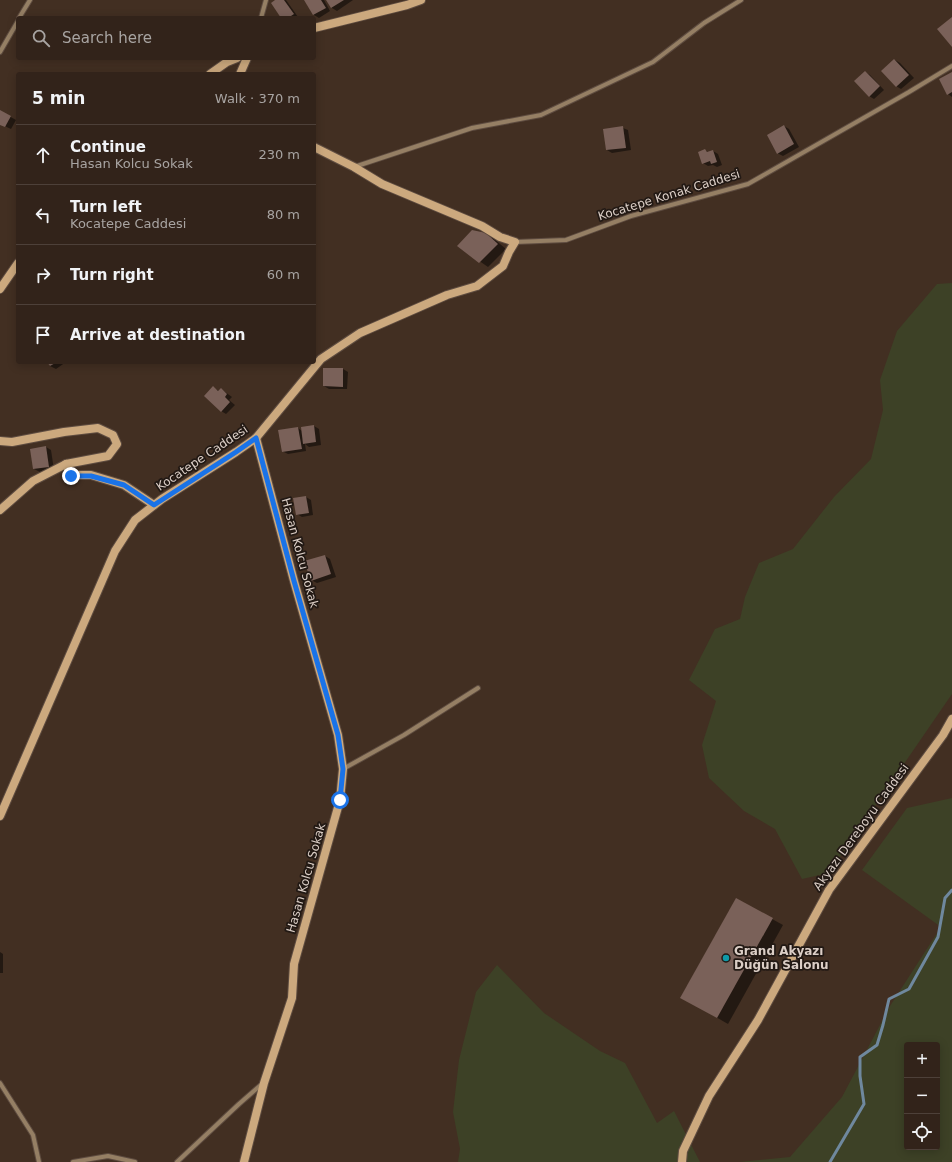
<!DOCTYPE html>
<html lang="en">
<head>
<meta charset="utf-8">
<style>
  :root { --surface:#32231a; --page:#3d2f27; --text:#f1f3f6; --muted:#a8a4a2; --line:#4d4039 }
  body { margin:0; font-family:"DejaVu Sans",sans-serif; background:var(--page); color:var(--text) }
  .controls { position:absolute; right:12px; bottom:12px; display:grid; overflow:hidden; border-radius:4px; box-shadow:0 2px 10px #0003 }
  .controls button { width:36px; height:36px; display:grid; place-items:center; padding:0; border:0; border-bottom:1px solid var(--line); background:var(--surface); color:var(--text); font:20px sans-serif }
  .stop { position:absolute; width:12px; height:12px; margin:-9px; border:3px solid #1a73e8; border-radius:50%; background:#fff }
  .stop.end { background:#1a73e8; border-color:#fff; box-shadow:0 1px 4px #0008 }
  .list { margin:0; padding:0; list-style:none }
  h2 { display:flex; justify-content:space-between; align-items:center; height:52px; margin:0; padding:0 16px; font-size:17px }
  h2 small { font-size:13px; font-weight:400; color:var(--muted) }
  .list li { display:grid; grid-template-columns:26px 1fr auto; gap:12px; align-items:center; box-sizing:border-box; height:60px; padding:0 16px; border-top:1px solid var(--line) }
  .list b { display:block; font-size:15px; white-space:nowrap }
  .list p { margin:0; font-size:13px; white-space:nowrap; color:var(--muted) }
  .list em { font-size:13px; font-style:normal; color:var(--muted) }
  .icon { flex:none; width:22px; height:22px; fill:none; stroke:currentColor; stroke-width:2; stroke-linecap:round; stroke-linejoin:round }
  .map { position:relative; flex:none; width:952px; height:1162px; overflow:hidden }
  .search { position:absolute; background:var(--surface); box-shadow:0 2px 10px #0003; left:16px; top:16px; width:300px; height:44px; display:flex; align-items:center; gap:10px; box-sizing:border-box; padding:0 14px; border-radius:4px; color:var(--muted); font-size:15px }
  .panel { position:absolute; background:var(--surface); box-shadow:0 2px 10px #0003; left:16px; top:72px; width:300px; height:292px; border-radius:4px }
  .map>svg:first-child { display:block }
</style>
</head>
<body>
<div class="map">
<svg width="952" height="1162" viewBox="0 0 952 1162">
  <rect width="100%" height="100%" fill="#422f22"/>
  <g fill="#3d4126" fill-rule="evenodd">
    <polygon points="952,283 952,694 829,873 802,879 775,829 744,811 709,778 702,745 716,701 689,680 715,629 740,619 745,597 759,563 793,549 834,497 871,459 883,410 880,380 897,331 937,284"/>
    <path d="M952,798v364h-212l50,-5 52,-60 48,-91 51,-79 -79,-57 45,-62zM907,1045h30v102h-30z"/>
    <polygon points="497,965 544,1013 600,1051 625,1063 657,1123 674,1111 700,1162 458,1162 460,1149 453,1112 459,1060 476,992"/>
  </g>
  <g fill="#0007">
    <polygon points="277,0 286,0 298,17 283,18"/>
    <polygon points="305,0 324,0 330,11 319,18 314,15"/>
    <polygon points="327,0 353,0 337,11 332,8"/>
    <polygon points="895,60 900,63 914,78 901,89 896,86"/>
    <polygon points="865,72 870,75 884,90 874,99 869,96"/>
    <polygon points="952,73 952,97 948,94"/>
    <polygon points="0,111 16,120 11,129 0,124"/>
    <polygon points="784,126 789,129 799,147 783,156 777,153"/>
    <polygon points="623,128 628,130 631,150 612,153 607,150"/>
    <polygon points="705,150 709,153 713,151 718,154 722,165 717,167 713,165 708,166 703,163"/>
    <polygon points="486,234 494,239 506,249 488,267 458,246"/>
    <polygon points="48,362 66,362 56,369 50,366"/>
    <polygon points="343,369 348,372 347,389 329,389 324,386"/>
    <polygon points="213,388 219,391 221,389 232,397 229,400 235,405 226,414 221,411"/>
    <polygon points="314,426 319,429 321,445 309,447 305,444 306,451 288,454 282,451 298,428 302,431"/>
    <polygon points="46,447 51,450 54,470 40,472 34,469"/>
    <polygon points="306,497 311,500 313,515 302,517 297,514"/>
    <polygon points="325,556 330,559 336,577 317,583 311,580"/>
    <polygon points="736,899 783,925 728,1024 681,997"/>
    <polygon points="0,952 3,954 3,973 0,973"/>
  </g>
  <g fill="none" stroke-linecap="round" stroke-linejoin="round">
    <polyline stroke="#6f889e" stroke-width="3" points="830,1162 864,1104 860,1076 860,1057 877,1045 883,1025 889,999 909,989 938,937 945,898 952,890"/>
  </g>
  <g fill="#7a6159">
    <polygon points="275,0 284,0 294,14 288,18 281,18 271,3"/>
    <polygon points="304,0 321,0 326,8 313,15"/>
    <polygon points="326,0 344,0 331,8"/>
    <polygon points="952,17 952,47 937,29"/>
    <polygon points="894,59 909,75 896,87 881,71"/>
    <polygon points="865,71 880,86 869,97 854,81"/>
    <polygon points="952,72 952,92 947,95 939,79"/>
    <polygon points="0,110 11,116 5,127 0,125"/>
    <polygon points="784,125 794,144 777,154 767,135"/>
    <polygon points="623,126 626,148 606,150 603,129"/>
    <polygon points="705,149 707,152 713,150 717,162 711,164 710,161 702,164 698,152"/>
    <polygon points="472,230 486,233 498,244 479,263 457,246"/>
    <polygon points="47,362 57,362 50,366"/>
    <polygon points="323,368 343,368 343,387 323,386"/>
    <polygon points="213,386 218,391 221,388 227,394 225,397 230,402 221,412 204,396"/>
    <polygon points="314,425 316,442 303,444 301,427"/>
    <polygon points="298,427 302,449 282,452 278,430"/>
    <polygon points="46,446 49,467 33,469 30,449"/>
    <polygon points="306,496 309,513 296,515 293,498"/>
    <polygon points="325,555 331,574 311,581 304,561"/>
    <polygon points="736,898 773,918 717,1018 680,998"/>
  </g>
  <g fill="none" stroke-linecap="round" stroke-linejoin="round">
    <g stroke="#5e4c40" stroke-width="6">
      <g id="street">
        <polyline points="19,18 30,0"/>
        <polyline points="261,18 266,0"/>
        <polyline points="0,52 18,21"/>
        <polyline points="354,167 472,128 541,115 653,62 704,23 741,0"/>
        <polyline points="515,242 566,240 631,216 748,184 909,92 952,66"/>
        <polyline points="343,769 404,735 478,688"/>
        <polyline points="0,1083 33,1135 39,1162"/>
        <polyline points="73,1162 108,1156 135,1162"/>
        <polyline points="177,1162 239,1104 262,1084"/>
      </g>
    </g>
    <g stroke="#5e4c40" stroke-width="10">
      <g id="secondary">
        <polyline points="314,28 407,5 421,0"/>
        <polyline points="210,74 227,62 237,58"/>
        <polyline points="240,74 247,58"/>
        <polyline points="0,289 18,263"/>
        <polyline points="0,441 12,442 64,432 98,428 113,435 117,444 108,456 66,464 33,481 0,510"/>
        <polyline points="66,464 71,475 91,475 124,485 154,505"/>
        <polyline points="0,816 115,551 135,520 162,499 236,452 256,438 321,359 360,333 447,295 477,286 503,266 509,252 515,242 500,237 482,226 382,184 354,167 314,147"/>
        <polyline points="244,1162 264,1083 292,998 294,964 340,800 343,769 338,735 294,581 256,438"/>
        <polyline points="682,1162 683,1151 709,1096 758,1020 829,890 943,735 952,719"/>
      </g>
    </g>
    <use href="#street" stroke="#957f64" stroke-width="4"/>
    <use href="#secondary" stroke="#cca97e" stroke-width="8"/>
  </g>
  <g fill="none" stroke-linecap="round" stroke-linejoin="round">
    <polyline stroke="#1a73e8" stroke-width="5" points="71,476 91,476 124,485 154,505 236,452 256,438 294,581 338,735 343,769 340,800"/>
  </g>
  <circle fill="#0f9aa8" stroke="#221914" stroke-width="1.5" cx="726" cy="958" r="4"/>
  <g text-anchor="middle" stroke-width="3.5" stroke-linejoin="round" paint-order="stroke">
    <g font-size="12" fill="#dbcec6" stroke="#221914">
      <text transform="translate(669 195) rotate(-17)" y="4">Kocatepe Konak Caddesi</text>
      <text transform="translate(202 458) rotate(-34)" y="4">Kocatepe Caddesi</text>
      <text transform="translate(300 553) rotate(75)" y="4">Hasan Kolcu Sokak</text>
      <text transform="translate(861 827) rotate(-54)" y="4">Akyazı Dereboyu Caddesi</text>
      <text transform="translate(306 878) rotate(-74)" y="4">Hasan Kolcu Sokak</text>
    </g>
    <g font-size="12" font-weight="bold" fill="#dbcec6" stroke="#221914" text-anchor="start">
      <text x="734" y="955">Grand Akyazı<tspan x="734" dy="14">Düğün Salonu</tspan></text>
    </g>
  </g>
</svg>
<div class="controls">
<button>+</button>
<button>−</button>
<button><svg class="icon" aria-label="locate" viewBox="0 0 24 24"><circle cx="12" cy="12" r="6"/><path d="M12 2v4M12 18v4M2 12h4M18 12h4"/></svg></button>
</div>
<div class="stop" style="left:340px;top:800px"></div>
<div class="stop end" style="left:71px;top:476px"></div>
<div class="search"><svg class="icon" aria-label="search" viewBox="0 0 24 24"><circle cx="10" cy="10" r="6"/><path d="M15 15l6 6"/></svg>Search here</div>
<section class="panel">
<h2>5 min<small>Walk · 370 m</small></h2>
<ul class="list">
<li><svg class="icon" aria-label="ahead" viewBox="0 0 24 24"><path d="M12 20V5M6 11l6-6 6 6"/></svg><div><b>Continue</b><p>Hasan Kolcu Sokak</p></div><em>230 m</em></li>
<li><svg class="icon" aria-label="left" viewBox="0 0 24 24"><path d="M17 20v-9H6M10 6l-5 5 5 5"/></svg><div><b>Turn left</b><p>Kocatepe Caddesi</p></div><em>80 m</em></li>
<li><svg class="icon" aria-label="right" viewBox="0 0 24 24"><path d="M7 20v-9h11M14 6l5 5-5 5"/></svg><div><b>Turn right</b></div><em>60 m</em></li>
<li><svg class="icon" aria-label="arrive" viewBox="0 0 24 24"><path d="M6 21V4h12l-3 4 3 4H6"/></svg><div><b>Arrive at destination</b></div></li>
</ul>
</section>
</div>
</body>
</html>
